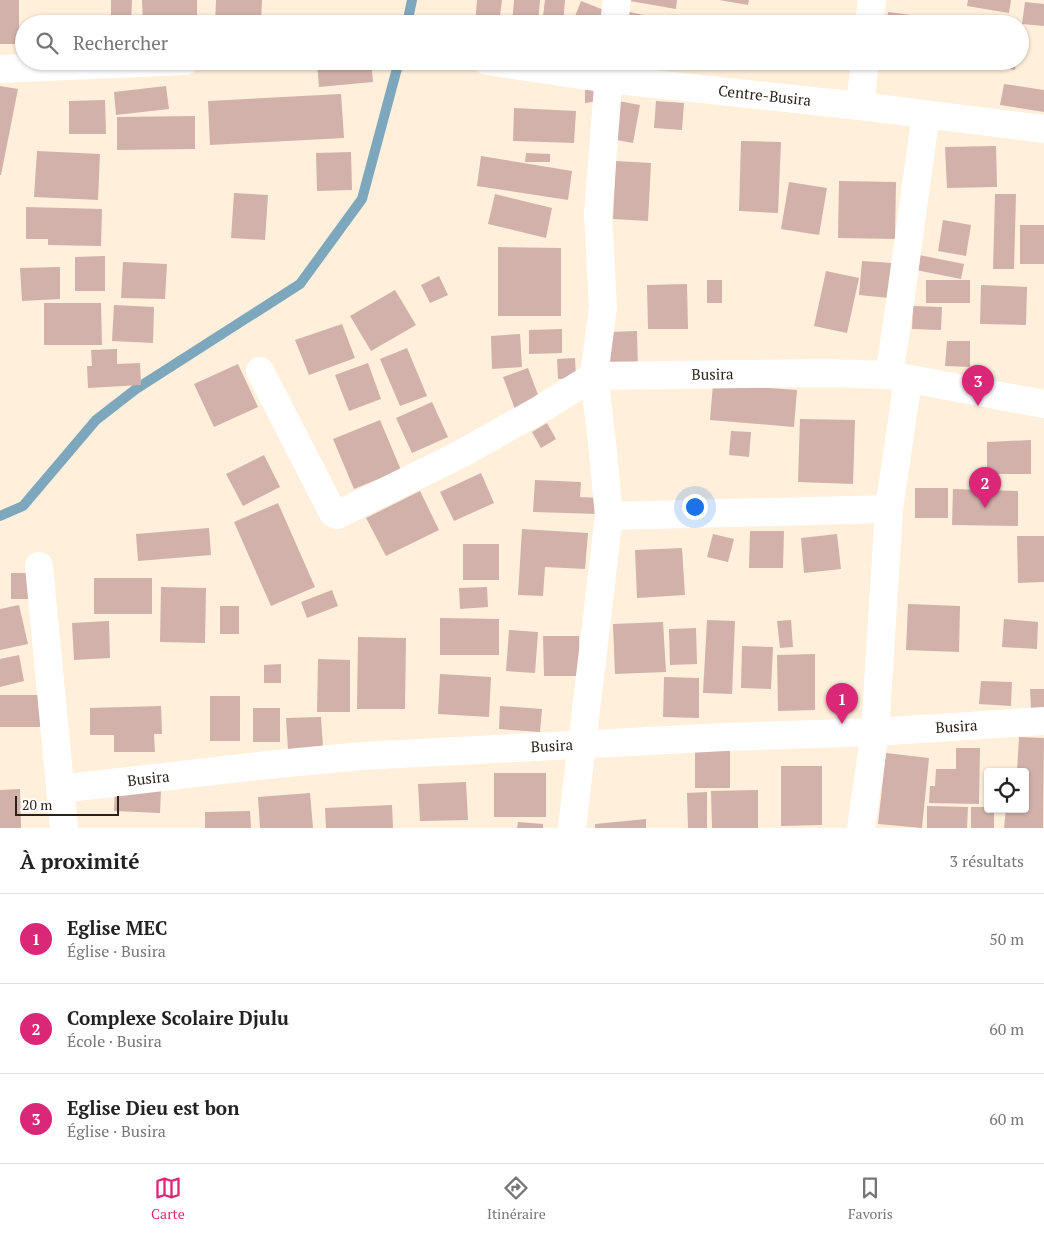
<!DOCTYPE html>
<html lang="fr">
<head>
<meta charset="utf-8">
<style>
  :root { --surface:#fff; --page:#f6f6f6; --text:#222; --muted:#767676; --line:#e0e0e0; --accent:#db2777 }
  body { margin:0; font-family:"PT Serif",serif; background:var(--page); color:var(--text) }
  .controls { position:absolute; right:15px; bottom:15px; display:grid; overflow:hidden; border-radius:5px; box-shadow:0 1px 4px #0004 }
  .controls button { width:45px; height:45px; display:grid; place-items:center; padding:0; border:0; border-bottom:1px solid var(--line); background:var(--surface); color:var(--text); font:25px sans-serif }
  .scale { position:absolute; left:15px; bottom:12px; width:104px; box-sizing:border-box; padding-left:5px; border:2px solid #2a231a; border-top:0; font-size:14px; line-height:18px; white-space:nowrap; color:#2a231a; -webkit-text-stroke:4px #fff; paint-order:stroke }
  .you { position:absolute; left:694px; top:506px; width:18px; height:18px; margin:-12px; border:4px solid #fff; border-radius:50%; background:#1a73e8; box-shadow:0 0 0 8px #1a73e833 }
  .badge { display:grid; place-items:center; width:32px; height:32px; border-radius:50%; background:var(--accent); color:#fff; font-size:16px; font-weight:700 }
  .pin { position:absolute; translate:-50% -41px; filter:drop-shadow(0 1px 2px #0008) }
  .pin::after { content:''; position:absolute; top:26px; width:18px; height:15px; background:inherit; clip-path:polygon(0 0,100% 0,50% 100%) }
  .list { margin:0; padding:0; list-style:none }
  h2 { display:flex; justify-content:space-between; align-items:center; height:65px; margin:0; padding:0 20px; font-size:21px }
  h2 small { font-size:16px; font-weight:400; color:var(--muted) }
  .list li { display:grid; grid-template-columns:32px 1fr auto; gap:15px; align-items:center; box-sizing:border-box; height:90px; padding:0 20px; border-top:1px solid var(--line) }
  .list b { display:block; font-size:19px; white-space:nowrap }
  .list p { margin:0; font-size:16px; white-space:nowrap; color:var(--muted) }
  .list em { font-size:16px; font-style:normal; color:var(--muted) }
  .icon { flex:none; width:28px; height:28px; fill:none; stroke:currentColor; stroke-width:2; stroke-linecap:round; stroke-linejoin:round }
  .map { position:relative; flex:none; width:1044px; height:828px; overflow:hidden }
  .search { position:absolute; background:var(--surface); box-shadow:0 1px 4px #0004; left:15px; right:15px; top:15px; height:55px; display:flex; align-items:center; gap:12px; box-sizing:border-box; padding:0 18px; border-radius:28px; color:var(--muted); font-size:19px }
  .sheet { height:335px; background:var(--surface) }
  nav { display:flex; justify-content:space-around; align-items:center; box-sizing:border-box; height:70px; border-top:1px solid var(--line); background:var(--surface); font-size:14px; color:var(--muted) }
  nav a { display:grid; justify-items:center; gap:2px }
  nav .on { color:var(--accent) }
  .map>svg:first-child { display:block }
</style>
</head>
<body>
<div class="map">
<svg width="1044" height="828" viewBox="0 0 1044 828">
  <rect width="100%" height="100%" fill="#ffefdb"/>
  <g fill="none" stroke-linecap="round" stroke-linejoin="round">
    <g stroke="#7da7bc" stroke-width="10">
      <polyline points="407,24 412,0"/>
      <polyline points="0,516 23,506 96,420 136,389 300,284 362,199 399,61"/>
    </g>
  </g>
  <g fill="#d2b1ab">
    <rect x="0" y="0" width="19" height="44"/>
    <polygon points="111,0 132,0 131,24 111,24"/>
    <polygon points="142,0 197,0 197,24 143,24"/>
    <polygon points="216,0 262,0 261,24 215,24"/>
    <polygon points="477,0 502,0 499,24 475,24"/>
    <polygon points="514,0 540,0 538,24 512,24"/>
    <polygon points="545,0 565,0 563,24 542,24"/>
    <polygon points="624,0 677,0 676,9"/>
    <polygon points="719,0 749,0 748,5"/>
    <polygon points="968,0 1011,0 1009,13 967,6"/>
    <polygon points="581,1 609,12 604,24 572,24"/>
    <polygon points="1025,2 1044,4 1044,26 1022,24"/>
    <polygon points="625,11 662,19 661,24 622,24"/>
    <polygon points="888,12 911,15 910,24 887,24"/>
    <polygon points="329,61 371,61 373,82 319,87 317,62"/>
    <polygon points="977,61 1016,61 1015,70 977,63"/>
    <polygon points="1004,84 1044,90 1044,112 1000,105"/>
    <polygon points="0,86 18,89 1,175 0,175"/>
    <polygon points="166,86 169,109 116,115 114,92"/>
    <polygon points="585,86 600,86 600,101 585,103"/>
    <polygon points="341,94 344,138 210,145 208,101"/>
    <polygon points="105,100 106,134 69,134 69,101"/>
    <polygon points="618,101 640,105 633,143 611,139"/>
    <polygon points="656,101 684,103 682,130 654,128"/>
    <polygon points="514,108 576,111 574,143 513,141"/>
    <polygon points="195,116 195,149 117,150 117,117"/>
    <polygon points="741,141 781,142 778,213 739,211"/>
    <polygon points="996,146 997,187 947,188 945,147"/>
    <polygon points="37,151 100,154 98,200 34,197"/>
    <polygon points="351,152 352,190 317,191 316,153"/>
    <polygon points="526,153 550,154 550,162 525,162"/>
    <polygon points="481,156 572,171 568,200 477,186"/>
    <polygon points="616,161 651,163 648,221 613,219"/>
    <polygon points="839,181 896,182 895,239 838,238"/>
    <polygon points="789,182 827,188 819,235 781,229"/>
    <polygon points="234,193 268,195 265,240 231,238"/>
    <polygon points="495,194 552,208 546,238 488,224"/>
    <polygon points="995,194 1016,194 1014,269 993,269"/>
    <polygon points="26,207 102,209 101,246 48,245 48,239 26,239"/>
    <polygon points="943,220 971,225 966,256 938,251"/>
    <rect x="1020" y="225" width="24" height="39"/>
    <polygon points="498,247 561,248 561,316 498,316"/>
    <polygon points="919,255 964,264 961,279 916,270"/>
    <polygon points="105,256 105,291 75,291 75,257"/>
    <polygon points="862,261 892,263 889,298 859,295"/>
    <polygon points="123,262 167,264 165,299 121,298"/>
    <polygon points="60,267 60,299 22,301 20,268"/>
    <polygon points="826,271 859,278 847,333 814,326"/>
    <polygon points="439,276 448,295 430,303 421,285"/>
    <rect x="707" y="280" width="15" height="23"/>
    <rect x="926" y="280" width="44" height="23"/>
    <polygon points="687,284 688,329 648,329 647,285"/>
    <polygon points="981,285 1027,287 1026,325 980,324"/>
    <polygon points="395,290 416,325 371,351 350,316"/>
    <polygon points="44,303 101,303 102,345 44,345"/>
    <polygon points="114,305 154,307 153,343 112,341"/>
    <polygon points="913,306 942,307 941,330 912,329"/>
    <polygon points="342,324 355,358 309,375 295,340"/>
    <polygon points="562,329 562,353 529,354 529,330"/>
    <polygon points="637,331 638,371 609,371 608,332"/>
    <polygon points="520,334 522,367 492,369 491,336"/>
    <polygon points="947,341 970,341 970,367 945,366"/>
    <polygon points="407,348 427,396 400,406 380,359"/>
    <polygon points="117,349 117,364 140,363 141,385 88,388 87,366 92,366 91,350"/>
    <polygon points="575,358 576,378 558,379 557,359"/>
    <polygon points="368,363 381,399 349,411 335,375"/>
    <polygon points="238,364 258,407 214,427 194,384"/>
    <polygon points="528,368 540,400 515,409 503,377"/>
    <polygon points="713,384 797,390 794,427 710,420"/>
    <polygon points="432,402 448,437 412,453 396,418"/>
    <polygon points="800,419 855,420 853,484 798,482"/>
    <polygon points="380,420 401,470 354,489 333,439"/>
    <polygon points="547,423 556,439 541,448 532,432"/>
    <polygon points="731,431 751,432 749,457 729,455"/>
    <polygon points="1031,440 1031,474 987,474 987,442"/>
    <polygon points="264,455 280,487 243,506 226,474"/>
    <polygon points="481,473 494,503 454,521 440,492"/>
    <polygon points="535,480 581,482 580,497 601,498 600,514 533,512"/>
    <rect x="915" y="488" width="33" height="30"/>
    <polygon points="953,489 1018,491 1018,526 952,525"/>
    <polygon points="420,491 439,530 386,556 366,518"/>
    <polygon points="278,503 315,587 271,606 234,522"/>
    <polygon points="209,528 211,555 138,561 136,534"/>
    <polygon points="522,529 588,533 585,569 545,567 543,596 518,595"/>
    <polygon points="750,531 784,531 783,568 749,568"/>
    <polygon points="713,534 734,539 728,562 707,557"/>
    <polygon points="837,534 841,569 804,573 801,538"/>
    <polygon points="1017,536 1044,536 1044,582 1018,583"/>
    <rect x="463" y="544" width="36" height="36"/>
    <polygon points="682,548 685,595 637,598 635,550"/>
    <rect x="11" y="573" width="22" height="26"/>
    <rect x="94" y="578" width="58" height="36"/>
    <polygon points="161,587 206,588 205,643 160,642"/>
    <polygon points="487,587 488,607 460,609 459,588"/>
    <polygon points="332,590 338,606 307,618 301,602"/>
    <polygon points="908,604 960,606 959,652 906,650"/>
    <polygon points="19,605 28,644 0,650 0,609"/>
    <rect x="220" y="606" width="19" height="28"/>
    <polygon points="440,618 499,619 499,655 440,655"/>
    <polygon points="1004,619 1038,622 1037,649 1002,647"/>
    <polygon points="707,620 735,621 732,694 703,693"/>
    <polygon points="791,620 793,647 780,648 777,621"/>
    <polygon points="109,621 110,658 74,660 72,623"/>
    <polygon points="663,622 666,672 615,674 613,624"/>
    <polygon points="696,628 697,664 670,665 669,629"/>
    <polygon points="509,630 538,632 535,673 506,671"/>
    <polygon points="543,636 579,636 580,676 544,676"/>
    <polygon points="358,637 406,638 405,709 357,709"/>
    <polygon points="742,646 773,647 771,689 741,688"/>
    <polygon points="815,654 815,710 778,711 777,655"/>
    <polygon points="19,655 24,681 0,687 0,659"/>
    <polygon points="318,659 350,660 350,712 317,712"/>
    <polygon points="281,664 281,683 264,683 264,665"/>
    <polygon points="440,674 491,677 489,717 438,714"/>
    <polygon points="664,677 699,678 699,718 663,717"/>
    <polygon points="981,681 1012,682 1011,706 979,704"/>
    <polygon points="1030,689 1044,689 1044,708 1031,708"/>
    <rect x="0" y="695" width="41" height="32"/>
    <rect x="210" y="696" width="30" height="45"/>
    <polygon points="161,706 162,734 154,734 155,752 114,752 114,735 90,735 90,708"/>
    <polygon points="500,706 542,709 540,732 499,729"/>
    <rect x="253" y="708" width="27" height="34"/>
    <polygon points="321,717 323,748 288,750 286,718"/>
    <polygon points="1019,737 1044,738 1043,828 1004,828 1006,809 1025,809 1025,772 1017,772"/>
    <polygon points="956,748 980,748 979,804 929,803 930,786 935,786 936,769 956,769"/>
    <rect x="695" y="751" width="35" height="37"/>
    <polygon points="886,753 929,758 922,828 878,824"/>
    <polygon points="781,766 822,766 822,825 781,826"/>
    <rect x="494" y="773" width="52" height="44"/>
    <polygon points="466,782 468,820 420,821 418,784"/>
    <polygon points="20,789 21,828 0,828 0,790"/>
    <polygon points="115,789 161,791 160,813 114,811"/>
    <polygon points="758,790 758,828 712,828 711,791"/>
    <polygon points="707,792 707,828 688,828 687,793"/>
    <polygon points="310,793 313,828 260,828 258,797"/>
    <polygon points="392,805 393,828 326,828 325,808"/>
    <polygon points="927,806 968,807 967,828 927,828"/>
    <polygon points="971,807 988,807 988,809 994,809 994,828 971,828"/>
    <polygon points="250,811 251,828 205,828 205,812"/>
    <polygon points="646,819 646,828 595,828 595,824"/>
    <polygon points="518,822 543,824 543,828 517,828"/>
  </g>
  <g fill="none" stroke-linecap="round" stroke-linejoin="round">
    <g stroke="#fff" stroke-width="28">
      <polyline points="614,24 617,0"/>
      <polyline points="869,24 872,0"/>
      <path id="s1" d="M487,61l121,18 252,27 184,23"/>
      <polyline points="0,69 185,61"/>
      <polyline points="860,106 865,61"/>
      <path id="s2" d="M260,371l73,142 4,2 122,-60 82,-46 53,-33 234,-3 61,2 155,29"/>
      <path d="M889,375c14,-86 24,-173 37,-260"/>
      <polyline points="609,516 889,509"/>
      <polyline points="39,566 64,828"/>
      <path id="s3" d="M60,789l207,-24 95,-9 363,-19 150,-5 169,-11"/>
      <polyline points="572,828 609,516 602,442 594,376 603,307 598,214 610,61"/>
      <polyline points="861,828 875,732 889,509 908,380"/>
    </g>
  </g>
  <g text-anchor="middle" stroke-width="4.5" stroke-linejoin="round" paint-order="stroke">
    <g font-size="15" fill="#2a231a" stroke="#fff">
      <text dy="5" stroke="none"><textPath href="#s1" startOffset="280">Centre-Busira</textPath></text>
      <text dy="5" stroke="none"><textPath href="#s2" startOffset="575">Busira</textPath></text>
      <text dy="5" stroke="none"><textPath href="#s3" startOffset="899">Busira</textPath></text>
      <text dy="5" stroke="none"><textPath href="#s3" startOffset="494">Busira</textPath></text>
      <text dy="5" stroke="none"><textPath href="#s3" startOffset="89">Busira</textPath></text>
    </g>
  </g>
</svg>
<div class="controls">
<button><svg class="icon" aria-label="locate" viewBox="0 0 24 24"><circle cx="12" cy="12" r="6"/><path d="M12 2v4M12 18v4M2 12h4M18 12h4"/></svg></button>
</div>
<div class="scale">20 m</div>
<div class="you"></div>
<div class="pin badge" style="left:842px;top:724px">1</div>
<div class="pin badge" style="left:985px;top:508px">2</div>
<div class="pin badge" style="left:978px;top:406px">3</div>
<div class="search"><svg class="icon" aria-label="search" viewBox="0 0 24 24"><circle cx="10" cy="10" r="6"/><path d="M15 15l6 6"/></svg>Rechercher</div>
</div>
<section class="sheet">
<h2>À proximité<small>3 résultats</small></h2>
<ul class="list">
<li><span class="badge">1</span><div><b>Eglise MEC</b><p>Église · Busira</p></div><em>50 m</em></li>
<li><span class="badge">2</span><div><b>Complexe Scolaire Djulu</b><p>École · Busira</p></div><em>60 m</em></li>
<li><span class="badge">3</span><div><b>Eglise Dieu est bon</b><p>Église · Busira</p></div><em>60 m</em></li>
</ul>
</section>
<nav>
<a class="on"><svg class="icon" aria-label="map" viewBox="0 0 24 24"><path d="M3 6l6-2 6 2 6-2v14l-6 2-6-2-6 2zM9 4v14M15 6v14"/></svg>Carte</a>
<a><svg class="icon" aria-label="directions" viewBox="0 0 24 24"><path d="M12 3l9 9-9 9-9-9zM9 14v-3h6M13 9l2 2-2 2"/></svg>Itinéraire</a>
<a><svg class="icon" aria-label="saved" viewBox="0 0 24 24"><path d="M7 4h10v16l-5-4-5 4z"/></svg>Favoris</a>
</nav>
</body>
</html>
